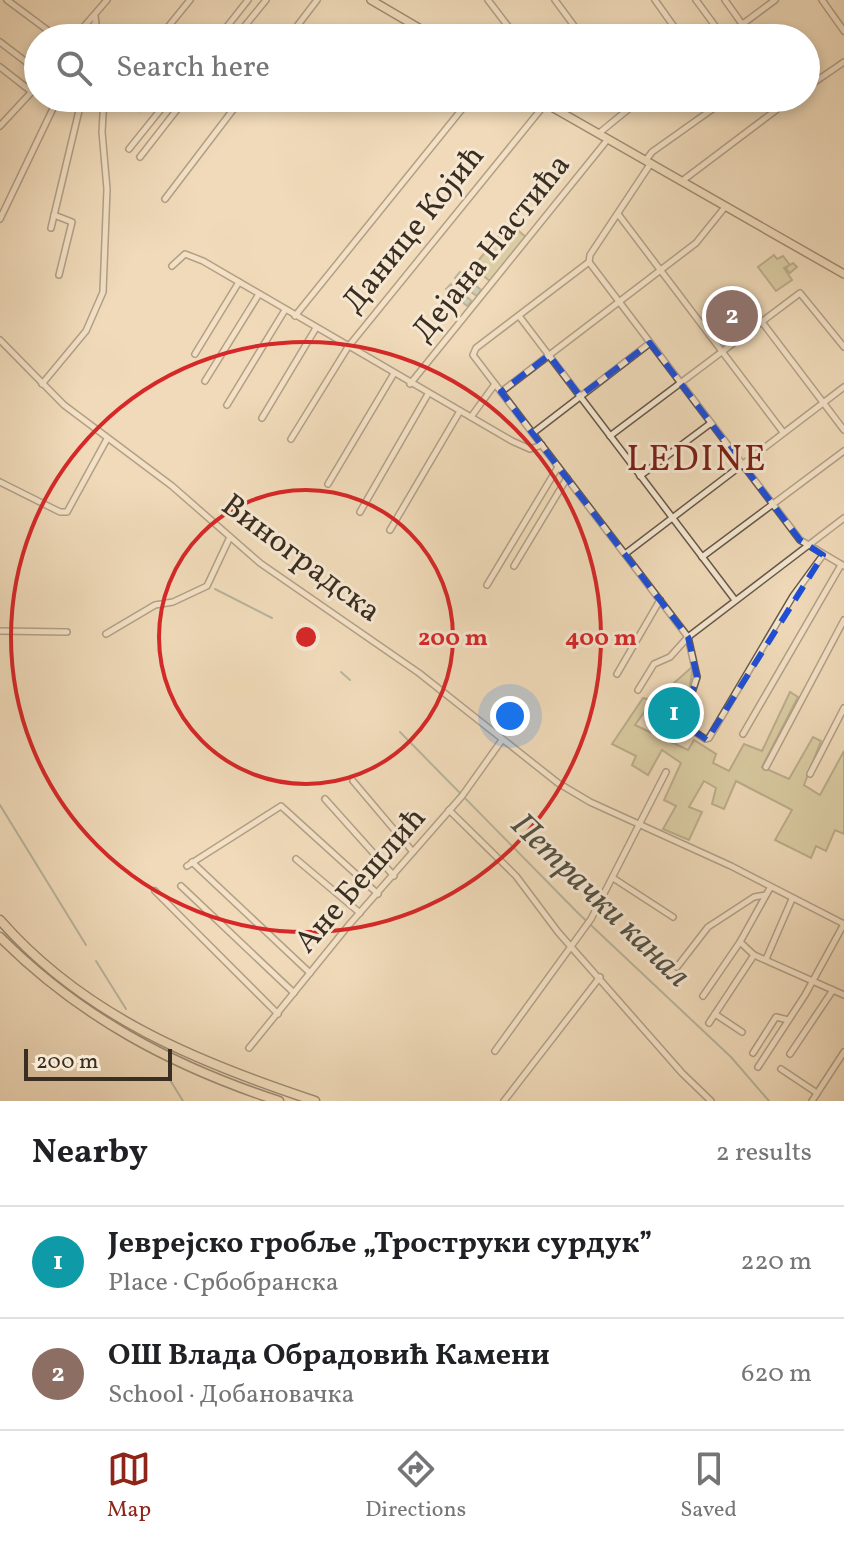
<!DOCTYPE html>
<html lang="en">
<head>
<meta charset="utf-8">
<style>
  :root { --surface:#fff; --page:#f6f6f6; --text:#202124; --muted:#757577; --line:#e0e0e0; --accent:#8f2418 }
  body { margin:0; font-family:Vollkorn,serif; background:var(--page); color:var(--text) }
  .scale { position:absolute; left:24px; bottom:20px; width:148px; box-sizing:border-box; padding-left:8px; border:4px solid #392e21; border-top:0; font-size:22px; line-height:28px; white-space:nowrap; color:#392e21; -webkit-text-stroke:6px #f5e7d2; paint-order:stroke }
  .you { position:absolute; left:510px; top:716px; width:28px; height:28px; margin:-20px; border:6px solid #fff; border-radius:50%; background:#1a73e8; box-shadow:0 0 0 12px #1a73e833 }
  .badge { display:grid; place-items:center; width:52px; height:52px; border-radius:50%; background:var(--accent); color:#fff; font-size:26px; font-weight:700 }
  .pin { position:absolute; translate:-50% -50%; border:4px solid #fff; box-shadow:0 2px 8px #0006 }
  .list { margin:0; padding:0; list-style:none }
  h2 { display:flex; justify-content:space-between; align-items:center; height:104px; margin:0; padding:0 32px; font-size:34px }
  h2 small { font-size:26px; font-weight:400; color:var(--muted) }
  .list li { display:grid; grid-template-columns:52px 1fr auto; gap:24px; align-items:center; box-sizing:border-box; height:112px; padding:0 32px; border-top:2px solid var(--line) }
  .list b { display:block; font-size:30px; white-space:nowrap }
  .list p { margin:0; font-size:26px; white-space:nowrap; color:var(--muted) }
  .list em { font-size:26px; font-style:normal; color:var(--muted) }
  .icon { flex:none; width:44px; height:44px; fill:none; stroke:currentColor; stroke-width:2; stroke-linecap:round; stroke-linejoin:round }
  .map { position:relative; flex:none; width:844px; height:1101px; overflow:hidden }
  .search { position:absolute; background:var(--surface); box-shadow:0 4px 12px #0003; left:24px; right:24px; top:24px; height:88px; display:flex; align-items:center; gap:20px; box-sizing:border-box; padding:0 28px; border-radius:44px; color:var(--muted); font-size:30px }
  .sheet { height:328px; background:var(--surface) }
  nav { display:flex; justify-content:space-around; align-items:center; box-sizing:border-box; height:112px; border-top:2px solid var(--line); background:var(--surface); font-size:22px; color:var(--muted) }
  nav a { display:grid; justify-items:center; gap:4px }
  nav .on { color:var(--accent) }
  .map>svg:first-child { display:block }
</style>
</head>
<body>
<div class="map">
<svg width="844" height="1101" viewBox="0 0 844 1101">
  <rect width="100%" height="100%" fill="#f0dab9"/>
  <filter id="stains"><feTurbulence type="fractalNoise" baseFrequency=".0025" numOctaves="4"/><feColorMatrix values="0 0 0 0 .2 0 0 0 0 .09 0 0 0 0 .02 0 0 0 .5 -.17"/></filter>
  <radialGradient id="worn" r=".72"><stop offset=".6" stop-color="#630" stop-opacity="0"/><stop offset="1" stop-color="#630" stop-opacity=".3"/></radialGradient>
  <g fill="#c0bd8b" stroke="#7c7656" stroke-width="2">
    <polygon points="509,223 527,238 491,282 473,267"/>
    <polygon points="774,255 777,259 783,256 790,265 793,263 797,267 790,273 786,269 789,265 784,268 792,280 776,291 758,267"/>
    <polygon points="693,666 688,699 676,721 648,707 635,725 688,750 694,740 716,754 713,763 729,771 744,744 762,751 790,692 798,697 762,767 789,779 813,737 821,741 804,785 820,795 844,751 844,834 835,830 826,851 816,846 811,858 775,840 792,810 736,781 724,809 712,804 716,788 704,781 689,807 702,812 689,840 663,829 676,806 664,800 681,763 662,750 648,775 632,765 636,756 612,744 643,698 654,701"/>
  </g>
  <polygon fill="#9bbbab" stroke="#748374" stroke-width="2" points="460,272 481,290 477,296 468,290 464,295 472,301 467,306 446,289 451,284 458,289 462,285 455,278"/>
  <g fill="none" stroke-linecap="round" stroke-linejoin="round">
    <g stroke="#748374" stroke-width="2">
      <polyline points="215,589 272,618"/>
      <polyline points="341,672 350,680"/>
      <polyline points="400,732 578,913 731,1057 769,1101"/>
      <polyline points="0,805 86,945"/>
      <polyline points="96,961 126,1009"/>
      <polyline points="170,1080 183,1101"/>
    </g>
    <g stroke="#675947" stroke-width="8">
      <g id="minor">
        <polyline points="7,0 58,38"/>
        <polyline points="488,0 517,38"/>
        <polyline points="555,0 583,38"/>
        <polyline points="655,0 682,38"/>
        <polyline points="696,0 724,38"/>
        <polyline points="725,0 742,24"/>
        <polyline points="822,0 844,31"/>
        <polyline points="95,16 98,38"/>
        <polyline points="74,38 107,0"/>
        <polyline points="86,38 95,23"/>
        <polyline points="159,38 190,0"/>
        <polyline points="218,38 248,0"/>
        <polyline points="235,38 266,0"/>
        <polyline points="288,38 317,0"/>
        <polyline points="724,38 775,0"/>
        <polyline points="0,42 38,71"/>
        <polyline points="0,67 32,92"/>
        <polyline points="806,88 844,62"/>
        <polyline points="140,108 147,98"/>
        <polyline points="0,126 38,85"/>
        <polyline points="598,134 642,98"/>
        <polyline points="129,149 170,98"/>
        <polyline points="140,157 186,98"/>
        <polyline points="646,160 652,152 728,98"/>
        <polyline points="651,163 590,255 589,262 476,348 473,355 688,637 697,677 682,723 705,739 709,738 793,596 823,555"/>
        <polyline points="682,181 792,98"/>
        <polyline points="165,199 242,98"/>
        <polyline points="618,214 783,432"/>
        <polyline points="54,215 72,222 59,275"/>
        <polyline points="0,219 58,98"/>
        <polyline points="51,228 82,98"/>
        <polyline points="589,262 800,540 844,566"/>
        <polyline points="172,266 185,254 203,261 512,441 530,449 542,445"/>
        <polyline points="295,316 471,98"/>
        <polyline points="519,316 735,600"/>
        <polyline points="762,322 844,430"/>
        <polyline points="0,340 64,405 172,486 260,563 419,673 558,783 590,802 731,866 844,924"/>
        <polyline points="195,354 239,282"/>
        <polyline points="205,381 259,294"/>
        <polyline points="42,384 86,331 103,292 107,189 102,132 104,98"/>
        <polyline points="410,384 608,139"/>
        <polyline points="501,392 696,243 725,207"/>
        <polyline points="227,405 285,310"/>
        <polyline points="471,417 495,384"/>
        <polyline points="262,418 316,328"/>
        <polyline points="533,433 650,343"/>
        <polyline points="610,436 800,293 844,347"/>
        <polyline points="291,439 348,347 546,103"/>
        <polyline points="640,476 711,423"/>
        <polyline points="0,482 60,512 67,512 107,439"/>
        <polyline points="328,484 393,375"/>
        <polyline points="360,512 428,394"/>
        <polyline points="390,530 460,411"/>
        <polyline points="625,554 844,387"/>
        <polyline points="702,557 844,451"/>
        <polyline points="514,566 567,478"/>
        <polyline points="487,585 558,467"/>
        <polyline points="0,631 67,632"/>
        <polyline points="106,634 155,605 173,602 207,586 230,537"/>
        <polyline points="617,674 660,600"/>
        <polyline points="638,690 654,664 670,657 688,637 844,518"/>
        <polyline points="743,734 841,565"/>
        <polyline points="766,767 844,620"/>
        <polyline points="810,774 844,708"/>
        <polyline points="353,781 413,852"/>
        <polyline points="325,799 394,876"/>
        <polyline points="449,810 516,876 558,932 682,1073 711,1101"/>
        <polyline points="296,859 360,913"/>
        <polyline points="192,862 310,973"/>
        <polyline points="187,866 281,806 378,894"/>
        <polyline points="613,878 673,917"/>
        <polyline points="181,886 294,993"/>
        <polyline points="155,891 278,1014"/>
        <polyline points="740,942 754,955"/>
        <polyline points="754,955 844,995"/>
        <polyline points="766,959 792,899"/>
        <polyline points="677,967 708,927 754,897 766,895"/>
        <polyline points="703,996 740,942 770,888"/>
        <polyline points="709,1023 715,1014"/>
        <polyline points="742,1032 715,1014 754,955"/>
        <polyline points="249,1048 348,926 462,796 502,740"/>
        <polyline points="495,1051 591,919 666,772"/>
        <polyline points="753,1053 776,1017 788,1020"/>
        <polyline points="790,1054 833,990"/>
        <polyline points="758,1067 805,995 844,924"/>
        <polyline points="781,1069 817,1093"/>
        <polyline points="504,1101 600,977"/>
        <polyline points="812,1101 844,1052"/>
      </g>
    </g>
    <g stroke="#392e21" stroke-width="10">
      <g id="major">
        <polyline points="371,0 436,38"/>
        <polyline points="536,98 844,274"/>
      </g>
    </g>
    <g stroke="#392e21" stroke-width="11">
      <g id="highway">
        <path d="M0,920c84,96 197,142 315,181"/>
        <path d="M0,937c80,80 172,129 279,164"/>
      </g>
    </g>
    <use href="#minor" stroke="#f5e7d2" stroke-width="5"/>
    <use href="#major" stroke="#f0dab9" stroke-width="7"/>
    <use href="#highway" stroke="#f0dab9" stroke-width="8"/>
  </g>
  <path d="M0 0H844V1101H0ZM650,343l150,197 23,15 -116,185 -25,-17 15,-46 -9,-40 -187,-245 48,-37 31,41z" fill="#f0dab9" fill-opacity=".55" fill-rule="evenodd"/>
  <path fill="none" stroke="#1d4ed8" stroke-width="6" stroke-dasharray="16 10" stroke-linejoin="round" d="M650,343l150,197 23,15 -116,185 -25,-17 15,-46 -9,-40 -187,-245 48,-37 31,41z"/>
  <g fill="none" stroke="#d62828" stroke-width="4">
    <circle cx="306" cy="637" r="147"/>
    <circle cx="306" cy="637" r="295"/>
  </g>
  <g text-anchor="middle" stroke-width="6" stroke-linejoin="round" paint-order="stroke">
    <g font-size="32" fill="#392e21" stroke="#f5e7d2">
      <text transform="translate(412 228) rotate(-51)" y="11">Данице Којић</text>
      <text transform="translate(490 247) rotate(-51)" y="11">Дејана Настића</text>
      <text transform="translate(302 557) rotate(37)" y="11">Виноградска</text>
      <text transform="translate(359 879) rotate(-49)" y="11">Ане Бешлић</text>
    </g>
    <g font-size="34" font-style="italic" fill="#525144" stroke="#f5e7d2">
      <text transform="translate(602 899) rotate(44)" y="12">Петрачки канал</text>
    </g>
    <g font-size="36" letter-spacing="2" fill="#7a1f14" stroke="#f5e7d2">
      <text x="697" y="470">LEDINE</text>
    </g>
  </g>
  <circle cx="306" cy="637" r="12" fill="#d62828" stroke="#f5e7d2" stroke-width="4"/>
  <g font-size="24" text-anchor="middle" font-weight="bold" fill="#d62828" stroke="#f5e7d2" stroke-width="6" stroke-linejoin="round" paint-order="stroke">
    <text x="453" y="645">200 m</text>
    <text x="601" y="645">400 m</text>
  </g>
  <rect width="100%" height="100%" filter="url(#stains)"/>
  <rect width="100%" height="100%" fill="url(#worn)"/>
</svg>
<div class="scale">200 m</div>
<div class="you"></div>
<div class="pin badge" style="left:674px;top:713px;background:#0f9aa8">1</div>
<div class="pin badge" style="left:732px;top:316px;background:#8d6e63">2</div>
<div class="search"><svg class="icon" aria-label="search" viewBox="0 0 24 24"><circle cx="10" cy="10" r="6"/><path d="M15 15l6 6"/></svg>Search here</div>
</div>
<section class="sheet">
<h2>Nearby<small>2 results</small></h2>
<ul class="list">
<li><span class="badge" style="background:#0f9aa8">1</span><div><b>Јеврејско гробље „Троструки сурдук”</b><p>Place · Србобранска</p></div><em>220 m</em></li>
<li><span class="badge" style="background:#8d6e63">2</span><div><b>ОШ Влада Обрадовић Камени</b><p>School · Добановачка</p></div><em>620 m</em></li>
</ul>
</section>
<nav>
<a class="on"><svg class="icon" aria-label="map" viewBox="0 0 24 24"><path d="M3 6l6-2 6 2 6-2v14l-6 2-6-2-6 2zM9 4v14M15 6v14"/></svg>Map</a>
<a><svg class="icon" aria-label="directions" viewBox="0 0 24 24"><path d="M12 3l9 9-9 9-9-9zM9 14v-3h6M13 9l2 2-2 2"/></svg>Directions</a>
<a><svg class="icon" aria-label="saved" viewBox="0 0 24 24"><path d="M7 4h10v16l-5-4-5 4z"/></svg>Saved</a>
</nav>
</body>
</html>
